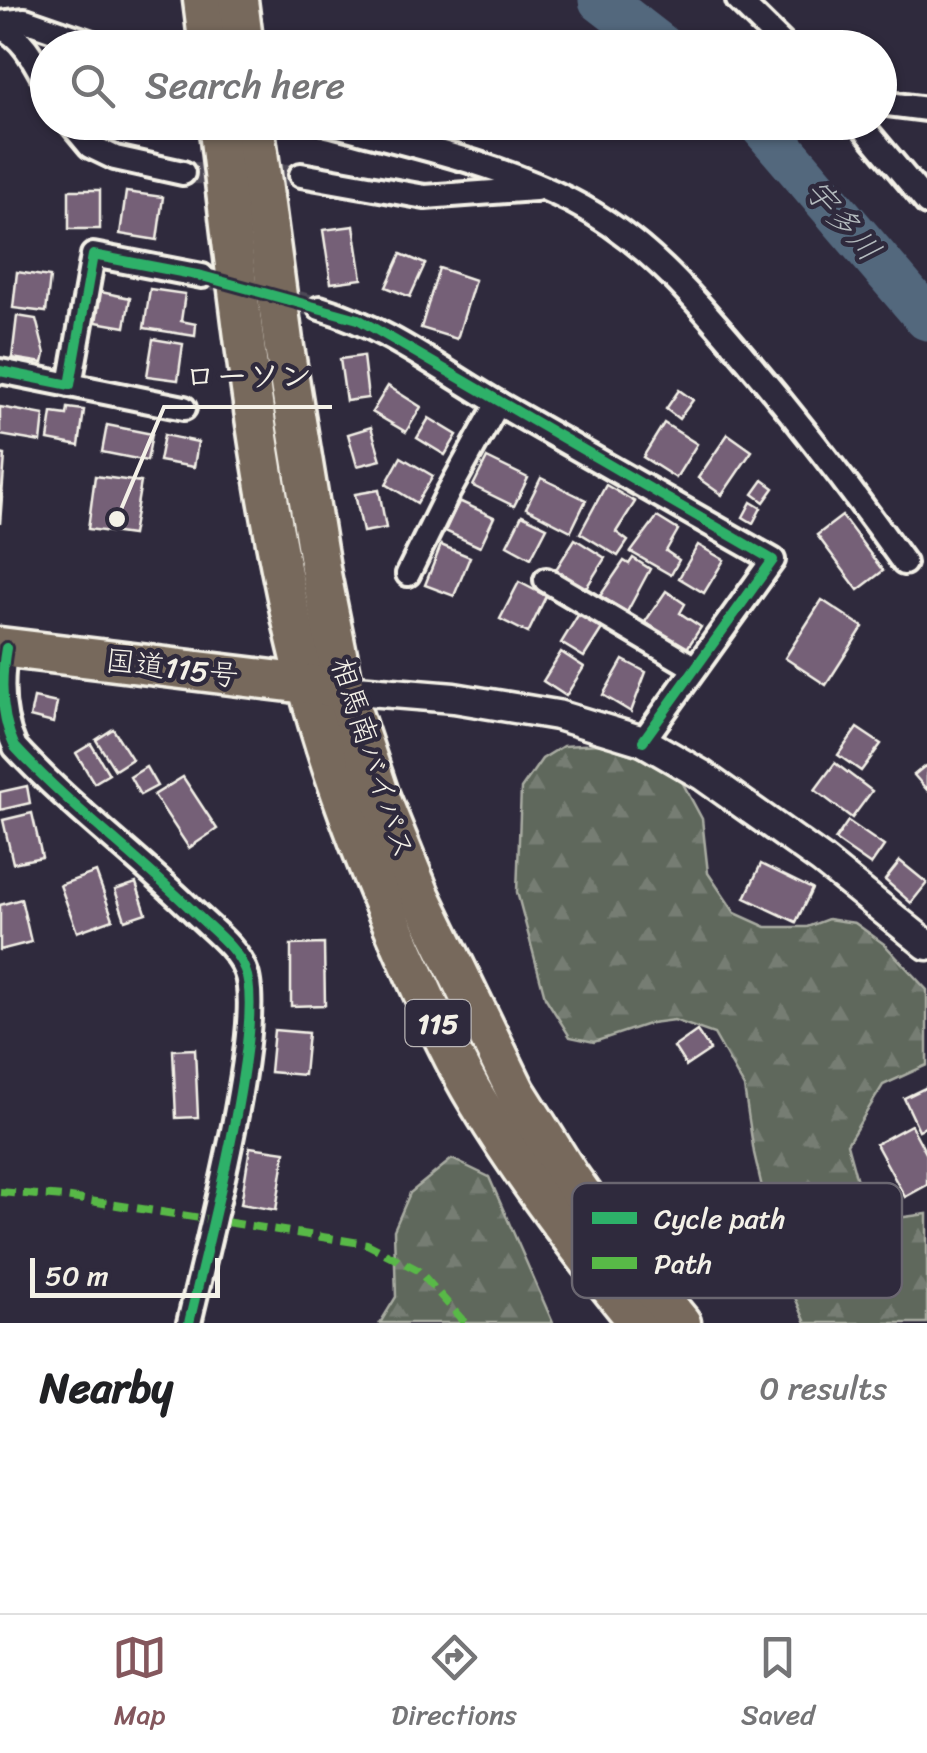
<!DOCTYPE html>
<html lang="en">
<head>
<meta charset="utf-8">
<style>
  :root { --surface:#fff; --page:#f6f6f6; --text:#202124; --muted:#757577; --line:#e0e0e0; --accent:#84575d }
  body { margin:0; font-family:Sriracha,"Klee One",sans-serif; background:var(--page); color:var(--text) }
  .scale { position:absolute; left:30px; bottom:25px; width:190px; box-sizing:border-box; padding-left:10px; border:5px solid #f4f1e8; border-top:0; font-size:28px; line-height:35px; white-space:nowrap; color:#f4f1e8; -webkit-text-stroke:8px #2f2a3d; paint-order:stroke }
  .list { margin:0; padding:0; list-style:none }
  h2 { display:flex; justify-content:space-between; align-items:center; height:130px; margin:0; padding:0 40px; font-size:42px }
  h2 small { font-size:32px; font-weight:400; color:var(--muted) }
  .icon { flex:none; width:55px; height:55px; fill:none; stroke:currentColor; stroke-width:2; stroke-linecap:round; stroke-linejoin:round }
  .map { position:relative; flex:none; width:927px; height:1323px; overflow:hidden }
  .search { position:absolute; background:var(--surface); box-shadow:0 2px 8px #0004; left:30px; right:30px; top:30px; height:110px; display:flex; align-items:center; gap:25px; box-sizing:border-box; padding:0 35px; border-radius:55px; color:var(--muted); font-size:38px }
  .sheet { height:290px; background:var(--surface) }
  nav { display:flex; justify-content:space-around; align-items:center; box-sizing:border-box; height:140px; border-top:2px solid var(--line); background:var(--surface); font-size:28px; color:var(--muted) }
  nav a { display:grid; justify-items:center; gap:5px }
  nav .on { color:var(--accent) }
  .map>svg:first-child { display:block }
</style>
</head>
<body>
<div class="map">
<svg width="927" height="1323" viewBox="0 0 927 1323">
  <defs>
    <pattern id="forest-firs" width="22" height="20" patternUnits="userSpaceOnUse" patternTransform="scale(2.5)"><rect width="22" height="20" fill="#5e675b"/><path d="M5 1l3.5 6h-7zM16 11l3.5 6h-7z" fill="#767d73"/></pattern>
  </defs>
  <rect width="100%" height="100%" fill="#2f2a3d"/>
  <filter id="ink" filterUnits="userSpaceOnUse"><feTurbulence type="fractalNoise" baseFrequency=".01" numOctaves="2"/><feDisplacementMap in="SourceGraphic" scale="20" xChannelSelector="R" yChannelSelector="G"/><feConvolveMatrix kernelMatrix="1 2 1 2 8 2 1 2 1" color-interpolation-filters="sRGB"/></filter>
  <g filter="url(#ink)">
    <g fill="url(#forest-firs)" stroke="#a9aca2" stroke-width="2.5">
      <polygon points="600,744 653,762 681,780 702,819 708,873 735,913 766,927 807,927 828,919 855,923 884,944 927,990 927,1065 883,1085 847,1144 862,1199 897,1218 927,1214 927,1323 806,1323 779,1260 754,1153 744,1087 714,1034 674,1020 651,1023 594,1042 570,1037 545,997 517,892 521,789 542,759 563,746"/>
      <polygon points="452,1159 489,1177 553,1323 380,1323 396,1297 394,1230 410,1193"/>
    </g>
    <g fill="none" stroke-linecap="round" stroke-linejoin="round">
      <g stroke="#52677d" stroke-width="45">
        <polyline points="601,0 663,48"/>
        <polyline points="759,122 927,318"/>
      </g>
    </g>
    <g fill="#756077" stroke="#f4f1e8" stroke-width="2.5">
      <rect x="69" y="190" width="31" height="39"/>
      <polygon points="126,192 163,197 157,240 120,234"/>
      <polygon points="354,226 362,279 331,283 323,230"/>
      <polygon points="401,254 425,264 410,297 386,287"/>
      <polygon points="439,268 475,280 457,339 421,328"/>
      <polygon points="17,272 50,277 46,312 13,308"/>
      <polygon points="150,289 185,294 181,321 196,324 195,336 144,328"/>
      <polygon points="101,292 130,298 125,327 96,322"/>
      <polygon points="17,316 36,319 45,354 43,363 12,358"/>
      <polygon points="153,339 183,344 178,380 147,376"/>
      <polygon points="363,356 368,398 346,401 340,359"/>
      <polygon points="388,386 421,407 406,432 372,412"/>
      <polygon points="679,390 693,400 679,419 666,409"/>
      <polygon points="0,407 44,415 41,442 0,435"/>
      <polygon points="68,408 84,410 79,446 48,440 52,413 67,415"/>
      <polygon points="429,418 457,435 445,455 417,438"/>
      <polygon points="664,423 697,444 676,478 643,457"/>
      <polygon points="107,425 152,434 147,461 102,452"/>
      <polygon points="371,427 381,460 357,466 348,434"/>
      <polygon points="728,434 752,451 722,495 698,478"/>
      <polygon points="164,435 198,442 194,467 159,461"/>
      <polygon points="0,454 5,455 0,524"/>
      <polygon points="401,457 433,476 417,503 386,484"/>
      <polygon points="487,458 528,478 514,506 473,486"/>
      <polygon points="95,476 141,482 132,535 88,529"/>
      <polygon points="541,478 586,500 571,531 526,508"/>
      <polygon points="763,480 774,488 764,502 753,494"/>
      <polygon points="606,485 635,502 616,532 628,541 618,556 580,533"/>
      <polygon points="379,490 386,528 363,532 355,494"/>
      <polygon points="459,501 494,517 480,547 445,531"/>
      <polygon points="751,502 761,508 753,523 743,517"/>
      <polygon points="522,515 547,527 531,558 507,545"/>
      <polygon points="842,516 883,571 858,590 817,535"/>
      <polygon points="657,517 678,530 666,551 679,560 671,575 631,552"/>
      <polygon points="575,539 605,558 583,593 553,574"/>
      <polygon points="441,545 470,557 454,596 425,585"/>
      <polygon points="698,545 724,560 704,593 679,578"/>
      <polygon points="633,558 650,569 627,612 600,596 624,561 629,564"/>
      <polygon points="519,582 546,596 528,633 500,619"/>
      <polygon points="666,591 685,604 680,613 701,627 686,650 645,622"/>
      <polygon points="822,600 863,627 826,685 785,658"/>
      <polygon points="580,612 603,627 584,657 561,643"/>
      <polygon points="561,652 584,667 566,696 543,681"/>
      <polygon points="623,660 646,672 631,712 603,695"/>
      <polygon points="34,698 57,703 53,723 30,717"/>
      <polygon points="857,728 881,744 861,771 838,755"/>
      <polygon points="113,729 132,759 115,770 96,740"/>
      <polygon points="91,744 109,774 94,783 76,753"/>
      <polygon points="835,763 872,791 852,818 815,790"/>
      <polygon points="925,766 927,768 927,790 914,775"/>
      <polygon points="146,767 157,786 140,795 130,777"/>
      <polygon points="183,777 217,829 189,848 154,795"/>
      <polygon points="27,786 30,803 0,810 0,792"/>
      <polygon points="32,813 42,857 13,863 3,820"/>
      <polygon points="848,821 884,846 871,865 835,840"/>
      <polygon points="900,861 927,883 911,903 885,880"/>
      <polygon points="761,864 812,889 796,922 745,898"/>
      <polygon points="96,872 113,919 77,932 60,885"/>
      <polygon points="136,883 146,913 125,920 115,890"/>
      <polygon points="21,899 31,942 0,950 0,905"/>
      <polygon points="324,944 325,1005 291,1006 291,945"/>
      <polygon points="274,1030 308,1033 304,1075 270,1072"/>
      <polygon points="697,1031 710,1050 686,1066 674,1047"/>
      <polygon points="195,1049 198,1117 176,1118 173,1050"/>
      <polygon points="927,1087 927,1126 919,1130 904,1098"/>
      <polygon points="911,1125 927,1155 927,1185 905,1197 876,1144"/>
      <polygon points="250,1147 285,1152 276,1210 241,1204"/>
    </g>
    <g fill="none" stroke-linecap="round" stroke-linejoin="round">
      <g stroke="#4d4857" stroke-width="22" stroke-dasharray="22 11" stroke-linecap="butt">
        <polyline points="183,173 301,175"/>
        <polyline points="202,276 320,308"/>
      </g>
      <g stroke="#f4f1e8" stroke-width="30">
        <g id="minor">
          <polyline points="738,0 787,48"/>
          <polyline points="0,23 25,20 106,48"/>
          <path d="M0,27c24,10 36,37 48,59"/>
          <polyline points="880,103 927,109"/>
          <polyline points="70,122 90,146 115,158 183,173"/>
          <path d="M324,122c82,22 171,40 247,79 71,36 119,92 169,151 58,68 112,138 164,211"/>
          <polyline points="859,122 927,203"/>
          <polyline points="301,175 425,197 535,189"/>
          <path d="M320,308c67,20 121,62 181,97 90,52 181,103 272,155l-130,181"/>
          <polyline points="0,371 70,385 93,255 202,276"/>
          <polyline points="70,385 184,408"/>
          <polyline points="408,574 448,493 498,403"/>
          <polyline points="546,580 695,668"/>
          <path d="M6,648c-6,34 -6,67 9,99 55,60 122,109 180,166 17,17 41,34 50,57 22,52 -41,287 -56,353"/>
        </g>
      </g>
      <g stroke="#f4f1e8" stroke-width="35">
        <polyline id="tertiary" points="344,689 454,698 557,715 643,741 702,775 822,860 927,945"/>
      </g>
      <g stroke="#f4f1e8" stroke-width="45">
        <g id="trunk">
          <polyline points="203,0 209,48"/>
          <polyline points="238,0 244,48"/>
          <path d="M218,122c22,188 42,378 89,561 24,92 60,184 98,270 23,51 45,103 74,150 47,78 103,150 160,220"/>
          <polyline points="254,122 283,341 321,574 344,689 380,797 420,895 516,1092 569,1176 627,1257 681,1323"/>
          <polyline points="0,647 331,687"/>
        </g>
      </g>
      <use href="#minor" stroke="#2f2a3d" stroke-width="22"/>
      <use href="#tertiary" stroke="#2f2a3d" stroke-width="28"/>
      <use href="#trunk" stroke="#77695c" stroke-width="38"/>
      <polyline stroke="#58b947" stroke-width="8" stroke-dasharray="15 8" stroke-linecap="butt" points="0,1192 65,1197 367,1244 418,1270 465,1323"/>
      <g stroke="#2f2a3d" stroke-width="16">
        <g id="cycleway">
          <polyline points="0,371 70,385 93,255 202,276 358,319 773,560 643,741"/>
          <path d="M6,648c-6,34 -6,67 9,99 55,60 122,109 180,166 17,17 41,34 50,57 22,52 -41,287 -56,353"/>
        </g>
      </g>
      <use href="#cycleway" stroke="#2db169" stroke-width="10"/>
    </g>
  </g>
  <g text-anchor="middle" stroke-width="9" stroke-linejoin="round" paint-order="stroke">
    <rect fill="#2f2a3d" stroke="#b9b5b5" stroke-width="2.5" x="405.5" y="1000" width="65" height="46" rx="8"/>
    <g font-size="28" font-weight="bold" fill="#f4f1e8">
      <text x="438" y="1033">115</text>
    </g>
    <g font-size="30" fill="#f4f1e8" stroke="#2f2a3d">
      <text transform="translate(172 668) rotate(7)" y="10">国道115号</text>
      <text transform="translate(373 758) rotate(72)" y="10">相馬南バイパス</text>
    </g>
    <g font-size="32" font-style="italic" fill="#b3babd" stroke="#2f2a3d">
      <text transform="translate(843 220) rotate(49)" y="11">宇多川</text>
    </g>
  </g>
  <rect x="572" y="1183" width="330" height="115" rx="15" fill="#2f2a3d" stroke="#6a6670" stroke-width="2.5"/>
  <rect x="592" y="1212" width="45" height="12" fill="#2db169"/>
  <rect x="592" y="1257" width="45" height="12" fill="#58b947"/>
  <g font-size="28" fill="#f4f1e8">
    <text x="654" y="1228">Cycle path</text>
    <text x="654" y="1273">Path</text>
  </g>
  <path fill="none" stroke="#f4f1e8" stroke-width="4" d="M117 519L164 407H332"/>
  <circle fill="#f4f1e8" stroke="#2f2a3d" stroke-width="4" cx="117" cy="519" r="10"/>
  <g font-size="32" text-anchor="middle" font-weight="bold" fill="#f4f1e8" stroke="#2f2a3d" stroke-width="9" stroke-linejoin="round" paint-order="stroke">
    <text x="248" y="387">ローソン</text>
  </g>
</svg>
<div class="scale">50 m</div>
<div class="search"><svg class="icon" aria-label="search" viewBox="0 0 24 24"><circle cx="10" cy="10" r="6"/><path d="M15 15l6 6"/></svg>Search here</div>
</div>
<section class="sheet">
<h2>Nearby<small>0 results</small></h2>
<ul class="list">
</ul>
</section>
<nav>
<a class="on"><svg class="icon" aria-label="map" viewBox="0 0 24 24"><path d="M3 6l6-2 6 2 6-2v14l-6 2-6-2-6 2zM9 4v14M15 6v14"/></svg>Map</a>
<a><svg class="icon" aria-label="directions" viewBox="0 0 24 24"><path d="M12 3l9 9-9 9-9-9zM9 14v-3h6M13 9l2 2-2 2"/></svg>Directions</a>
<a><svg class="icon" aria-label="saved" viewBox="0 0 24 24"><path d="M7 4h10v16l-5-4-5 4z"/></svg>Saved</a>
</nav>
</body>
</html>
